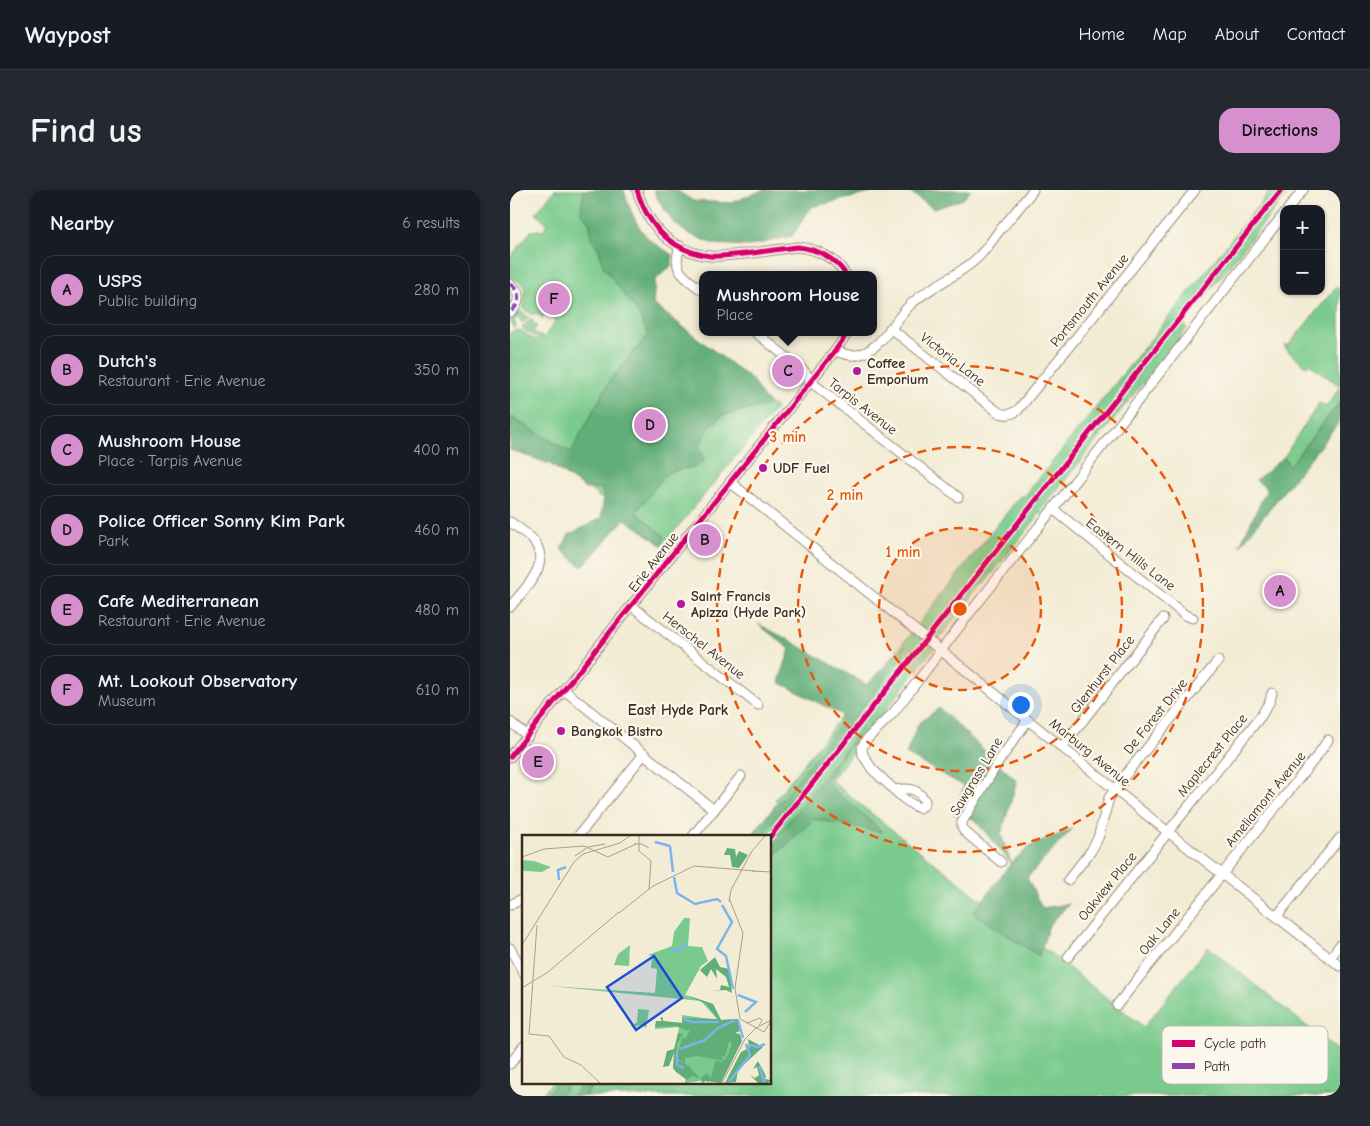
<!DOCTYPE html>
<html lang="en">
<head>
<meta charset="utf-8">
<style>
  :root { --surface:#171b24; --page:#242831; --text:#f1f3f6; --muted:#9ea1a6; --line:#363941; --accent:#d690ce }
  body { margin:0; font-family:"Comic Neue",sans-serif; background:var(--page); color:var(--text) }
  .controls { position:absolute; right:15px; top:15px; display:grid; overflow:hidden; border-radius:10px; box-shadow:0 1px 4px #0004 }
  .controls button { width:45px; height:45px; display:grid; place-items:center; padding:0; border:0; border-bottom:1px solid var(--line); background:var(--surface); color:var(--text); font:25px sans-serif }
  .you { position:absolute; left:510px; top:514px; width:18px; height:18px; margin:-12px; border:4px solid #fff; border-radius:50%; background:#1a73e8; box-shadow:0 0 0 8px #1a73e833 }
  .badge { display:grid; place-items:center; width:32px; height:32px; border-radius:50%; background:var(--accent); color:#111; font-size:16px; font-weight:700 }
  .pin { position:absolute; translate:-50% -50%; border:2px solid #fff; box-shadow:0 1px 5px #0006 }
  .popup { position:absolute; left:189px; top:81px; width:178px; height:65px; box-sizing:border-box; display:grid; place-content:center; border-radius:10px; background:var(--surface); filter:drop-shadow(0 1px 4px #0005); font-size:16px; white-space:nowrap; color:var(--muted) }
  .popup b { font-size:19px; color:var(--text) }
  .popup::after { content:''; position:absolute; left:50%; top:100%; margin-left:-10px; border:10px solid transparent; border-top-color:var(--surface) }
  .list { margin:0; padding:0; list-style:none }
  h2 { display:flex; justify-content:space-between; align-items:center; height:65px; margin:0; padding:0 20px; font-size:21px }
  h2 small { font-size:16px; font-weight:400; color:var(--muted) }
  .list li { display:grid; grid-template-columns:32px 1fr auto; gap:15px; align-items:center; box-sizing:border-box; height:70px; margin:0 10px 10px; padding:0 10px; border:1px solid var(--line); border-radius:15px }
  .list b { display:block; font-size:19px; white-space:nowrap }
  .list p { margin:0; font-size:16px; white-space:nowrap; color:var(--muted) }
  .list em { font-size:16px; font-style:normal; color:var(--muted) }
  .map { position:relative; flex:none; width:830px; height:906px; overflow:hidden; border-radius:15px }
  header { display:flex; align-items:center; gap:30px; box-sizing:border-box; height:70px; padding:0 25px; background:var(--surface); border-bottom:1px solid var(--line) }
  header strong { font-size:24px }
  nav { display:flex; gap:28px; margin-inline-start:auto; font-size:18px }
  .intro { display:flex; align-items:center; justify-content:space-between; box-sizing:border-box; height:120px; padding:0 30px }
  h1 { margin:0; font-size:35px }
  .button { padding:12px 22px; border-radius:15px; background:var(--accent); color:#111; font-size:18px; font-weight:700 }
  main { display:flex; gap:30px; padding:0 30px }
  aside { flex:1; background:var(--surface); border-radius:15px; box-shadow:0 1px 4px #0004 }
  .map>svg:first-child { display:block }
</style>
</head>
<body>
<header>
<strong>Waypost</strong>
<nav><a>Home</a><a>Map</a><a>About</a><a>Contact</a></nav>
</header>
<div class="intro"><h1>Find us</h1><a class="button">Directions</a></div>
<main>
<aside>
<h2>Nearby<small>6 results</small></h2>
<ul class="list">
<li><span class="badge">A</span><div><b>USPS</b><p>Public building</p></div><em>280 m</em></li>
<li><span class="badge">B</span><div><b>Dutch's</b><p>Restaurant · Erie Avenue</p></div><em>350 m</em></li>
<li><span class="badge">C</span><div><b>Mushroom House</b><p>Place · Tarpis Avenue</p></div><em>400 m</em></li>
<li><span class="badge">D</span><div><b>Police Officer Sonny Kim Park</b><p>Park</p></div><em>460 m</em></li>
<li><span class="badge">E</span><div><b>Cafe Mediterranean</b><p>Restaurant · Erie Avenue</p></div><em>480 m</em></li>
<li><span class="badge">F</span><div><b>Mt. Lookout Observatory</b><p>Museum</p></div><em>610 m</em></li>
</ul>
</aside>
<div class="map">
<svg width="830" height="906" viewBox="0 0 830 906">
  <rect width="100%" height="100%" fill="#fbf7ec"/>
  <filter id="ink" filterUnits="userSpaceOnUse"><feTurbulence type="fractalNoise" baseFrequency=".02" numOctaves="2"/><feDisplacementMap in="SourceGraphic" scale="10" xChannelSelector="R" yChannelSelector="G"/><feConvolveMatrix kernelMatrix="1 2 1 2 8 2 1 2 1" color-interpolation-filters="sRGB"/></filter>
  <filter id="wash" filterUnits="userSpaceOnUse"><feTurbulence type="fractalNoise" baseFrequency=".0096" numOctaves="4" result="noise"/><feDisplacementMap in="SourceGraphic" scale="20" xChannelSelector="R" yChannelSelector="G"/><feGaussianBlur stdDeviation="1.12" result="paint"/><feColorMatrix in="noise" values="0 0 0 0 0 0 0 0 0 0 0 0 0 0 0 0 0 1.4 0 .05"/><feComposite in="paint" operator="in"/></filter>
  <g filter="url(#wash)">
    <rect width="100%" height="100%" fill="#f3ecd5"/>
    <g fill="#79ca8c" stroke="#5a7a55">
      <path d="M45,0h29l-3,22 9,11 1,15 8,11 4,17 35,35 138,107 -114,138 -136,-107 7,-9 -23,-14v-83l3,-2 7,-1 15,10 4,-5 5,3 12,-18 -10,-7 -4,5 -6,-5 -3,2 -11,-7c5,-15 5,-25 -12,-31v-19l21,-27 7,-1 5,1 4,-8 -11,-10z"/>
      <polygon points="761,0 780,0 673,134 677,138 531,320 532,321 473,395 472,394 433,444 427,446 431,449 321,590 348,613 634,837 698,757 830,863 830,906 31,906 42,892 260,892 260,646 241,646 268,612 265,610 346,508 355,501 511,305 514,307"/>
      <polygon points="826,97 830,100 830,196 799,174 796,176 776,159 774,155 778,156"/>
      <polygon points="10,121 19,127 13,133 8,128 4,130 6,137 4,138 3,134 0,133 0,128"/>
      <polygon points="21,128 23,130 22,132 27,136 23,141 27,144 25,147 12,138"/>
      <polygon points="830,197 830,212 779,277 774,267 809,213 816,217"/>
    </g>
    <g fill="#62ae78" stroke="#4e6c4b">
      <path d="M74,0h40c4,16 13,38 25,49 7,6 16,11 23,16v10l-17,15 -2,24 99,76 16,25 -45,10 -15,14 -8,17 4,15 -9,6 -14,2 -14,4 -31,39 29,25 -4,7 -36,-25 -43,48 -21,-18 8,-14 32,-17 3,-21 -3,-9 -15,1 -36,-25 -40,-14v-33l61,35 39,-72 38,-45 -10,-22 -35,-47 -4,-17 -8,-11 -1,-15 -9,-11z"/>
      <polygon points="144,0 166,0 183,11 221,13 253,0 364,0 361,3 301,17 282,46 239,56 204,54 177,43 163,32 147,8"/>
      <polygon points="397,0 461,0 453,9 424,19"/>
      <polygon points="830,212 830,231 729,357 757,299 746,290 774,267 779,276"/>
      <polygon points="248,434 279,450 357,495 395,455 394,464 252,646 242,646 265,616 273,609 331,533 332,525 269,492 280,459"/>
      <polygon points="429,518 507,591 491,644 501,673 521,656 562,639 517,688 532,718 559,714 539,735 529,766 463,723 501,673 464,629 444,624 454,596 396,564 408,534"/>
      <polygon points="352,538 315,592 373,642 304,629 260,670 260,655"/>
      <polygon points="47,892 60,892 49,906 36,906"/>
      <polygon points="73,892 86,892 75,906 63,906"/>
    </g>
  </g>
  <g filter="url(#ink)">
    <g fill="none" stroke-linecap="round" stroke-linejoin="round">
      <g stroke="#978b7a" stroke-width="11">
        <g id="minor">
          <path d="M127,0c11,36 34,61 73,66 11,1 23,-1 34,-2 18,-2 36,-5 54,-7 19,2 38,11 48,28"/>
          <polyline points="778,19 793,0"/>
          <path d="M170,56c-9,26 5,31 23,45"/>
          <path d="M0,94c11,7 11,20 0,28"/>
          <path d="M380,138l108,84c7,4 13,3 20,-2l177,-220"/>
          <polyline points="245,142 295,182 301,192 448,307"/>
          <path d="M325,161c9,3 17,6 26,3 20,-6 34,-34 48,-48 19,-19 46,-28 66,-46 9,-8 17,-19 24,-29 12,-13 23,-27 34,-41"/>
          <polyline points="220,292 658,642 830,776"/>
          <polyline points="543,319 675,425 683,428"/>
          <path d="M0,332c7,5 16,11 22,17 22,24 -7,49 -22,68"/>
          <polyline points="122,416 248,515"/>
          <polyline points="54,500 204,620"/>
          <polyline points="0,532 18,546"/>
          <polyline points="552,557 653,429"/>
          <polyline points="0,567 325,161 338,142"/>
          <path d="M384,600c14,-2 23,-3 31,11l-2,5 -4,2 -6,-3 -10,-7 -31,-29 -9,-14 -1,-8 5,-8 27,-27 75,-98 84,-105 231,-295"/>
          <polyline points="68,646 134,564"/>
          <polyline points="183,646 231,586"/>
          <polyline points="491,672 455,642 452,637 452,632 489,571 518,530"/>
          <polyline points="558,690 581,661 588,648 599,608 601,605 620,579 708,471"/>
          <polyline points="0,715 14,708"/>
          <polyline points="767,726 830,648"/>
          <polyline points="0,758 14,784"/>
          <polyline points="558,767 751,526 760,511 762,503"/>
          <polyline points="820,768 830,755"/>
          <polyline points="607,815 807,566 818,550"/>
          <polyline points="0,874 14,856"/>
        </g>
      </g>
      <use href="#minor" stroke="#fff" stroke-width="9"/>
      <path stroke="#8e44ad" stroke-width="4" stroke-dasharray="8 4" stroke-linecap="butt" d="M0,94c11,7 11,20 0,28"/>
      <g stroke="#fbf7ec" stroke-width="8">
        <g id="cycleway">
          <path d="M127,0c11,36 34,61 73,66 11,1 23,-1 34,-2 18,-2 36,-5 54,-7 19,2 38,11 48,28"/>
          <polyline points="0,567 325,161 338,142"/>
          <polyline points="260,647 771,0"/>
        </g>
      </g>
      <use href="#cycleway" stroke="#d6006c" stroke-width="5"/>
    </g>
  </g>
  <circle cx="450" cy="419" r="81" fill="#e8590c" fill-opacity=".12"/>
  <g fill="none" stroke="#e8590c" stroke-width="2.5" stroke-dasharray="9 6">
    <circle cx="450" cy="419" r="81"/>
    <circle cx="450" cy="419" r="162"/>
    <circle cx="450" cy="419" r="243"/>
  </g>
  <g fill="#b5179e" stroke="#fbf7ec" stroke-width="2">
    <circle cx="347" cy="181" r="5"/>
    <circle cx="253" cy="278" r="5"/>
    <circle cx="171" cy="414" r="5"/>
    <circle cx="51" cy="541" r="5"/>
  </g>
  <g text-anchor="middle" stroke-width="4.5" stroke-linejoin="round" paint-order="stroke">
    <g font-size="14" fill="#3b2a1e" stroke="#fbf7ec">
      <text transform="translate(579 110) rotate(-51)" y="5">Portsmouth Avenue</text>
      <text transform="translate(443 169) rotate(38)" y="5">Victoria Lane</text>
      <text transform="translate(353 216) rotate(38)" y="5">Tarpis Avenue</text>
      <text transform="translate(621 364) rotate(38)" y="5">Eastern Hills Lane</text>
      <text transform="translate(143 372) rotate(-52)" y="5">Erie Avenue</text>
      <text transform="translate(194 455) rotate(38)" y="5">Herschel Avenue</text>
      <text transform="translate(592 484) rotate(-52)" y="5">Glenhurst Place</text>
      <text transform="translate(645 526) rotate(-51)" y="5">De Forest Drive</text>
      <text transform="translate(580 562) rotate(39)" y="5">Marburg Avenue</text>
      <text transform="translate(702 565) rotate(-51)" y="5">Maplecrest Place</text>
      <text transform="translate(466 586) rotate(-59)" y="5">Sawgrass Lane</text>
      <text transform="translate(755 609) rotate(-51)" y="5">Ameliamont Avenue</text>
      <text transform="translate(597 696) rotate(-51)" y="5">Oakview Place</text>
      <text transform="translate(649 741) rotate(-51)" y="5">Oak Lane</text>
    </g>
    <g font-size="14" font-weight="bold" fill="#3b2a1e" stroke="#fbf7ec" text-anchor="start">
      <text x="357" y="178">Coffee<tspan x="357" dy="16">Emporium</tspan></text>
      <text x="263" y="283">UDF Fuel</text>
      <text x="181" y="411">Saint Francis<tspan x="181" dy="16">Apizza (Hyde Park)</tspan></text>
      <text x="61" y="546">Bangkok Bistro</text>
    </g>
    <g font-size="15" font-weight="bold" fill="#3b2a1e" stroke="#fbf7ec">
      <text x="168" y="525">East Hyde Park</text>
    </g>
  </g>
  <g transform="translate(12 645)">
    <rect width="249" height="249" fill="#f3ecd5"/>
    <path d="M0,25l12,1 17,6 -9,5 -16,-1 -4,-1zM162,83h6l-2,28 14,1 6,14 -7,5 -16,29 28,9 8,16 13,-1 1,27 -27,37 -2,-3 -21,3 1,-8 -13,-7 6,-41 -24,2 1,-8 26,2v-8l36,5 -17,-19 -151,-15 105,7 2,-24 -6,-1 1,-12 -4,-1 24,-9 2,-14zM108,110l-1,21 -15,-1 4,-11zM116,174l11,1 -3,18 -4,-3 -11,2 6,-5z" fill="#79ca8c"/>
    <path d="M205,13l8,1 1,8 3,-6 9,4 -9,13 -7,-1 -2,-12h-6zM193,122l5,10 9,2 3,24 -6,-3 -16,1 10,-1 1,-5 8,2 -3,-10 -10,-8 1,10 -6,-10 -4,8 -7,-7zM165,160l26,9 8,16 17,-1 2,12 -5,2 5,1 2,7 -21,42 -15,-2 -4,2 -1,-5 6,-5 4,5 4,-17 7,1 3,-3 3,-5 4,-10 -3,-3 -4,16 -3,-1 1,5 -25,-5 -13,2v6l-7,-5v-7l5,-16 2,3 5,-8 -15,-5 -20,1 1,-6h6l-2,-3 3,-1v4l19,2 1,-5 35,1 -12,-15zM156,198l5,1 -6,10v16l12,6 11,13 -8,-3 -5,4 -11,-8 -3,-4 1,-15 -5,13 -6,1 4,-16 7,-2zM226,204l15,8 -25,23 -2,12 -11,1 16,-31 8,-4zM236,226l8,15 -1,3 6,1 -3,3h-10l-8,-8 5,3 4,-3 -2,-8 -4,2z" fill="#62ae78"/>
    <path fill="none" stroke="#7bb3eb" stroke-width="2.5" d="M133,7l15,4M148,11l3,26M152,42l3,16 18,11 22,-5 4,3M37,45l-1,-10 8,-3M200,70l10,17 -15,27 9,7 7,33M147,113l10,3 8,-8M216,160l18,7 -11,10M162,184l7,3h28M216,185l5,18M158,214l25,-9 13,-12 17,-8M226,214l2,-4 8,2 7,-3M155,216v14l7,3M237,231l6,17M206,248l22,-28 -4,-11"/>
    <path fill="none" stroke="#a99e8c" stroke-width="1" d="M117,0v16l12,10 -2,28M112,9h8l7,4M53,21l13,-9 17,-3M0,22l22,-8 40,-3 24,11 28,-13M230,36l19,1M207,63l14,35 -8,55 5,31 24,13 7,-11M207,67l2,-12 21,-39 14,-16M97,78l34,-27 41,-20 61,5M15,90l-8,109 20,2 15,21 17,8 19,18M0,110l52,-83 9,-8 37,-11 11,-8M0,153l26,-16 71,-60M225,188l13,-5 2,3 -3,4M200,248l23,-44 11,-11 15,-8"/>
    <path fill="#1d4ed8" fill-opacity="0.15" stroke="#1d4ed8" stroke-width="2.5" d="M132,121l28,42 -46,32 -29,-43z"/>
    <rect width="249" height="249" fill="none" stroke="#3b2a1e" stroke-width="2.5"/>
  </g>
  <rect x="652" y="836" width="166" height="58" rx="8" fill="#fbf7ec" stroke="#c1baae" stroke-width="1"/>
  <rect x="662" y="850" width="23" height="7" fill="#d6006c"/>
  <rect x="662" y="873" width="23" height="6" fill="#8e44ad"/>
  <g font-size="14" fill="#3b2a1e">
    <text x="694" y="858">Cycle path</text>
    <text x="694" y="881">Path</text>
  </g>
  <circle cx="450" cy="419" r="8" fill="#e8590c" stroke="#fbf7ec" stroke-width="2.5"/>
  <g font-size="15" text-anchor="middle" font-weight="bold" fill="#e8590c" stroke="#fbf7ec" stroke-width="4.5" stroke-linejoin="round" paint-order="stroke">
    <text x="278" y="252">3 min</text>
    <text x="335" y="310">2 min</text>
    <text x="393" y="367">1 min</text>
  </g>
</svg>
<div class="controls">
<button>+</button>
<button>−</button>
</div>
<div class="you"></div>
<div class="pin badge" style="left:770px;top:401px">A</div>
<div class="pin badge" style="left:195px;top:350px">B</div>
<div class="pin badge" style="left:278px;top:181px">C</div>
<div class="popup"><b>Mushroom House</b>Place</div>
<div class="pin badge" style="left:140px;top:235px">D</div>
<div class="pin badge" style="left:28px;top:572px">E</div>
<div class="pin badge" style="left:44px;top:109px">F</div>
</div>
</main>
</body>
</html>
